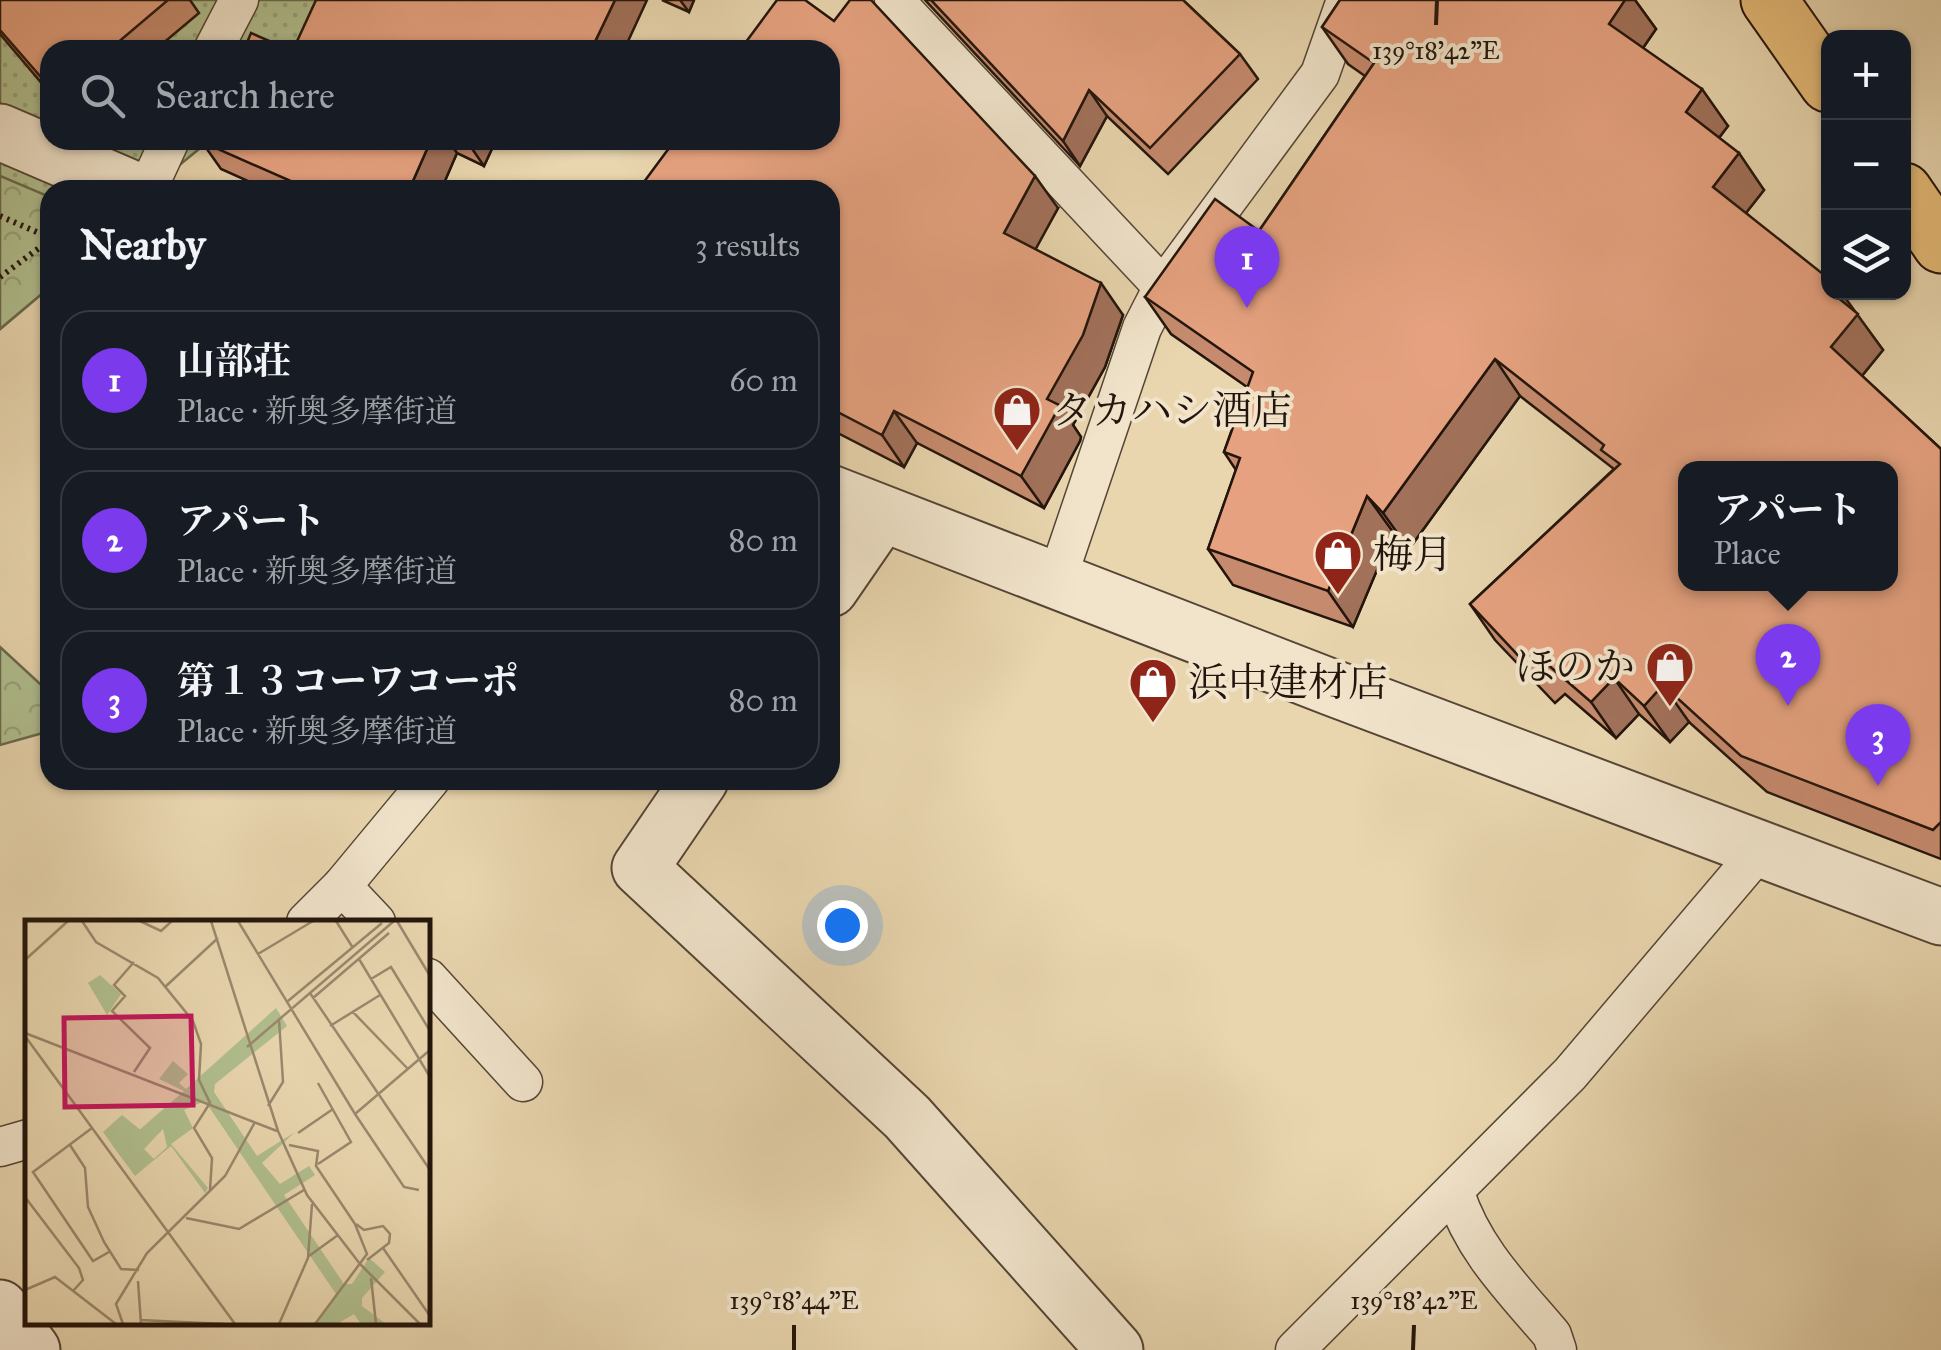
<!DOCTYPE html>
<html lang="en">
<head>
<meta charset="utf-8">
<style>
  :root { --surface:#171b24; --page:#20242c; --text:#f1f3f6; --muted:#9ea1a6; --line:#363941; --accent:#7c3aed }
  body { margin:0; font-family:"IM FELL Great Primer","Noto Serif JP",serif; background:var(--page); color:var(--text) }
  .controls { position:absolute; right:30px; top:30px; display:grid; overflow:hidden; border-radius:20px; box-shadow:0 2px 8px #0004 }
  .controls button { width:90px; height:90px; display:grid; place-items:center; padding:0; border:0; border-bottom:2px solid var(--line); background:var(--surface); color:var(--text); font:50px sans-serif }
  .you { position:absolute; left:842px; top:925px; width:35px; height:35px; margin:-25px; border:8px solid #fff; border-radius:50%; background:#1a73e8; box-shadow:0 0 0 15px #1a73e833 }
  .badge { display:grid; place-items:center; width:65px; height:65px; border-radius:50%; background:var(--accent); color:#fff; font-size:32px; font-weight:700 }
  .pin { position:absolute; translate:-50% -82px; filter:drop-shadow(0 2px 5px #0008) }
  .pin::after { content:''; position:absolute; top:52px; width:35px; height:30px; background:inherit; clip-path:polygon(0 0,100% 0,50% 100%) }
  .popup { position:absolute; left:1678px; top:461px; width:220px; height:130px; box-sizing:border-box; display:grid; place-content:center; border-radius:20px; background:var(--surface); filter:drop-shadow(0 2px 8px #0005); font-size:32px; white-space:nowrap; color:var(--muted) }
  .popup b { font-size:38px; color:var(--text) }
  .popup::after { content:''; position:absolute; left:50%; top:100%; margin-left:-20px; border:20px solid transparent; border-top-color:var(--surface) }
  .list { margin:0; padding:0; list-style:none }
  h2 { display:flex; justify-content:space-between; align-items:center; height:130px; margin:0; padding:0 40px; font-size:42px }
  h2 small { font-size:32px; font-weight:400; color:var(--muted) }
  .list li { display:grid; grid-template-columns:65px 1fr auto; gap:30px; align-items:center; box-sizing:border-box; height:140px; margin:0 20px 20px; padding:0 20px; border:2px solid var(--line); border-radius:30px }
  .list b { display:block; font-size:38px; white-space:nowrap }
  .list p { margin:0; font-size:32px; white-space:nowrap; color:var(--muted) }
  .list em { font-size:32px; font-style:normal; color:var(--muted) }
  .icon { flex:none; width:55px; height:55px; fill:none; stroke:currentColor; stroke-width:2; stroke-linecap:round; stroke-linejoin:round }
  .map { position:relative; flex:none; width:1941px; height:1350px; overflow:hidden }
  .search { position:absolute; background:var(--surface); box-shadow:0 2px 8px #0004; left:40px; top:40px; width:800px; height:110px; display:flex; align-items:center; gap:25px; box-sizing:border-box; padding:0 35px; border-radius:30px; color:var(--muted); font-size:38px }
  .panel { position:absolute; background:var(--surface); box-shadow:0 2px 8px #0004; left:40px; top:180px; width:800px; height:610px; border-radius:30px }
  .map>svg:first-child { display:block }
</style>
</head>
<body>
<div class="map">
<svg width="1941" height="1350" viewBox="0 0 1941 1350">
  <defs>
    <pattern id="grass-dots" width="8" height="8" patternUnits="userSpaceOnUse" patternTransform="scale(2.5)"><rect width="8" height="8" fill="#b1bf8f"/><path d="M2 2h.1M6 6h.1" fill="none" stroke="#98a37a" stroke-width="1.8" stroke-linecap="round"/></pattern>
    <pattern id="forest-crowns" width="20" height="18" patternUnits="userSpaceOnUse" patternTransform="scale(2.5)"><rect width="20" height="18" fill="#b1bf8f"/><path d="M2 6a3 3 0 1 1 6 0M12 15a3 3 0 1 1 6 0" fill="none" stroke="#98a37a"/></pattern>
  </defs>
  <rect width="100%" height="100%" fill="#e9d6af"/>
  <filter id="stains"><feTurbulence type="fractalNoise" baseFrequency=".002" numOctaves="4"/><feColorMatrix values="0 0 0 0 .2 0 0 0 0 .09 0 0 0 0 .02 0 0 0 .5 -.17"/></filter>
  <radialGradient id="worn" r=".72"><stop offset=".6" stop-color="#630" stop-opacity="0"/><stop offset="1" stop-color="#630" stop-opacity=".3"/></radialGradient>
  <polygon fill="url(#grass-dots)" stroke="#6a6a4e" stroke-width="2.5" points="29,0 378,0 318,50 50,50 50,140 210,140 149,190 50,190 50,287 0,329 0,24"/>
  <g fill="url(#forest-crowns)" stroke="#6a6a4e" stroke-width="2.5">
    <polygon points="0,176 50,197 50,287 0,329"/>
    <polygon points="0,647 50,693 50,731 0,745"/>
  </g>
  <g fill="none" stroke-linecap="round" stroke-linejoin="round">
    <g stroke="#544535" stroke-width="41">
      <g id="service">
        <polyline points="894,0 1163,287"/>
        <polyline points="213,50 239,0"/>
        <polyline points="147,190 170,140"/>
        <polyline points="1057,579 1142,328 1163,287 1320,74 1346,0"/>
        <polyline points="342,886 376,922"/>
        <polyline points="306,922 342,886 430,780"/>
        <polyline points="428,978 523,1082"/>
        <polyline points="0,1147 28,1139"/>
        <path d="M1455,1193c18,57 59,97 97,142l5,15"/>
        <polyline points="1295,1350 1570,1074 1761,849"/>
      </g>
    </g>
    <g stroke="#544535" stroke-width="59">
      <g id="minor">
        <polyline points="830,589 881,515"/>
        <polyline points="700,780 640,868 907,1117 1115,1350"/>
        <polyline points="0,1308 32,1350"/>
      </g>
    </g>
    <g stroke="#544535" stroke-width="59">
      <g id="tertiary">
        <polyline points="0,132 135,190"/>
        <polyline points="830,493 1333,688 1941,917"/>
      </g>
    </g>
    <g stroke="#23150c" stroke-width="59">
      <g id="primary">
        <polyline points="1769,0 1828,84"/>
        <polyline points="1904,191 1941,245"/>
      </g>
    </g>
    <g stroke="#23150c" stroke-width="6" stroke-dasharray="2.5 5" stroke-linecap="butt">
      <polyline points="0,216 50,238"/>
      <polyline points="0,277 50,240"/>
    </g>
    <use href="#service" stroke="#f1e4cb" stroke-width="38"/>
    <use href="#minor" stroke="#f1e4cb" stroke-width="55"/>
    <use href="#tertiary" stroke="#f1e4cb" stroke-width="55"/>
    <use href="#primary" stroke="#e4bb78" stroke-width="55"/>
  </g>
  <g fill="#c68b6e" stroke="#23150c" stroke-width="2.5">
    <polygon points="0,0 190,0 199,13 155,50 50,50 50,93 0,34"/>
    <polygon points="662,0 694,0 689,12"/>
    <polygon points="925,0 1183,0 1240,54 1258,79 1168,174 1107,116 1080,166"/>
    <polygon points="1340,0 1635,0 1656,29 1643,48 1728,126 1719,138 1764,190 1746,213 1854,311 1883,350 1862,376 1941,449 1941,859 1767,792 1689,722 1670,742 1639,714 1616,738 1565,694 1555,703 1495,640 1470,604 1614,469 1520,396 1409,549 1393,532 1353,627 1233,585 1208,549 1236,470 1224,452 1247,387 1171,334 1145,297 1259,231 1365,76 1348,64 1322,27"/>
    <polygon points="202,140 496,140 484,166 457,153 441,190 268,190 221,169 202,142"/>
    <polygon points="830,190 1058,208 1035,249 1123,315 1105,367 1073,425 1081,437 1080,441 1044,508 917,443 904,467 830,429"/>
  </g>
  <g fill="#a1715a" stroke="#23150c" stroke-width="2.5">
    <polygon points="615,0 647,0 624,50 591,50"/>
    <polygon points="680,0 694,0 689,12"/>
    <polygon points="1620,0 1635,0 1656,29 1634,61 1609,24"/>
    <polygon points="1702,89 1728,126 1711,148 1686,112"/>
    <polygon points="1089,90 1107,116 1080,166 1063,141"/>
    <polygon points="431,140 448,140 457,153 441,190 409,190"/>
    <polygon points="466,140 496,140 484,166"/>
    <polygon points="1739,153 1764,190 1738,223 1713,187"/>
    <polygon points="1035,176 1058,208 1027,265 1004,233"/>
    <polygon points="1101,283 1123,315 1105,367 1073,425 1081,437 1080,441 1044,508 1021,476 1047,399"/>
    <polygon points="1829,292 1841,292 1883,350 1856,383 1831,347"/>
    <polygon points="1495,359 1520,396 1409,549 1383,513"/>
    <polygon points="894,411 917,443 904,467 882,435"/>
    <polygon points="1367,496 1393,532 1353,627 1328,591"/>
    <polygon points="1614,678 1639,714 1616,738 1591,702"/>
    <polygon points="1663,685 1689,722 1670,742 1644,706"/>
  </g>
  <g fill="#e6a280" stroke="#23150c" stroke-width="2.5" fill-rule="evenodd">
    <polygon points="0,0 168,0 109,50 50,50 50,67 40,76 0,30"/>
    <polygon points="316,0 615,0 591,50 293,50"/>
    <polygon points="777,0 805,0 834,21 850,0 871,0 1035,176 1004,233 1101,283 1083,335 1047,399 1059,405 1058,409 1021,476 894,411 882,435 830,408 830,190 638,190 675,140 830,140 830,50 740,50"/>
    <polygon points="931,0 1183,0 1240,54 1150,148 1089,90 1063,141"/>
    <path d="M1340,0h285l-16,24 93,65 -16,23 53,41 -26,34 115,91v8l-2,3 2,3h3l27,22 -27,33 110,102v373l-8,8 -192,-74 -78,-71 -19,21 -30,-28 -23,24 -52,-45 -10,10 -59,-63 150,-140 -19,-14 3,-5 -109,-86 -112,154 -16,-17 -39,95 -120,-42 32,-91 -16,-6 29,-80 -108,-75 70,-98 44,32 115,-168 -52,-36zM1686,468h204v116h-204z"/>
    <polygon points="251,33 290,50 244,50"/>
    <polygon points="202,140 431,140 409,190 311,190 202,142"/>
  </g>
  <path fill="none" stroke="#23150c" stroke-width="4" d="M1436,25l1,-25M794,1350v-25M1413,1350l1,-25"/>
  <defs>
    <g id="shop-pin" transform="scale(2.5)"><path d="M0 17L-7.5 6A9.5 9.5 0 1 1 7.5 6Z" fill="#8f2418" stroke="#f1e4cb"/><path d="M-5-2.5h2.3a2.7 3.5 0 0 1 5.4 0H5L5.5 6h-11ZM-1.5-2.5h3a1.5 2.3 0 0 0-3 0Z" fill="#fff"/></g>
  </defs>
  <g fill-rule="evenodd">
    <use href="#shop-pin" x="1017" y="410"/>
    <use href="#shop-pin" x="1338" y="554"/>
    <use href="#shop-pin" x="1670" y="666"/>
    <use href="#shop-pin" x="1153" y="682"/>
  </g>
  <g text-anchor="middle" stroke-width="8" stroke-linejoin="round" paint-order="stroke">
    <g font-size="40" fill="#23150c" stroke="#f1e4cb" text-anchor="start">
      <text x="1052" y="424">タカハシ酒店</text>
      <text x="1373" y="568">梅月</text>
      <text x="1635" y="680" text-anchor="end">ほのか</text>
      <text x="1188" y="696">浜中建材店</text>
    </g>
  </g>
  <g transform="translate(25 920)">
    <rect width="405" height="405" fill="#e9d6af"/>
    <path d="M251,88l11,18 -72,58 -1,8 43,64 38,-24 -33,31 18,21 29,-18 6,9 -31,20 60,89h8l17,-26 16,14 -23,26v8l24,18h-25l-7,-10 -17,10h-22l21,-30 -131,-193 -21,9 9,18 -22,16 37,44 -3,5 -34,-47 -36,30 32,-29 -4,-18 -35,37 -16,-21 9,1 63,-55 -25,-12 14,-18 15,13 -9,9 7,6z" fill="#b1bf8f"/>
    <path d="M75,55l21,19 -14,21 -19,-32zM97,195l26,21 -13,4 19,19 -19,17 -32,-44z" fill="#b1bf8f"/>
    <path fill="none" stroke="#9a896e" stroke-width="2.5" d="M57,1l14,21 62,36 35,43 8,23 -2,36 11,23 -16,25 18,30 -2,32M115,1l21,10 11,-10M186,1l67,210 29,64 53,69M213,1l117,193 49,73 15,3M311,1l17,27M372,1l33,55M233,34l55,-33M334,39l71,118M0,40l43,-39M346,59l20,-12 39,64M140,67l53,-49M285,73l120,177M288,78l76,-65M263,81l94,-78M327,91l56,58M305,106l50,-31M0,113l252,98M0,116l210,288M222,127l147,-126M109,152l16,-24 -38,-37 13,-15 -11,-11 20,-23M243,186l15,-24 -4,-62M330,194l75,-64M67,208l-59,44 60,89 16,-9M273,213l35,-24M45,225l15,23 3,39 16,35 17,27 18,1M264,225l29,6 -2,15 39,58M293,244l33,-22 -33,-59M0,277l54,71 4,12 -10,11M161,298l53,11 65,-39M331,304l8,6 19,-4 7,8 -1,9 -22,17M358,328l47,68M284,336l29,-21M335,344l60,60M346,358l5,46M113,361l3,43M0,370l30,-13 61,47M115,400l84,4M98,404l-7,-20 31,-51 78,-77 30,-54M254,404l29,-66 4,-54M290,404l52,-70 -12,-30"/>
    <path fill="#c2185b" fill-opacity="0.15" stroke="#c2185b" stroke-width="5" d="M166,96l2,89 -128,2 -1,-89z"/>
    <rect width="405" height="405" fill="none" stroke="#23150c" stroke-width="5"/>
  </g>
  <g font-size="25" text-anchor="middle" fill="#23150c" stroke="#f1e4cb" stroke-width="8" stroke-linejoin="round" paint-order="stroke">
    <text x="1436" y="59">139°18'42"E</text>
    <text x="794" y="1309">139°18'44"E</text>
    <text x="1414" y="1309">139°18'42"E</text>
  </g>
  <rect width="100%" height="100%" filter="url(#stains)"/>
  <rect width="100%" height="100%" fill="url(#worn)"/>
</svg>
<div class="controls">
<button>+</button>
<button>−</button>
<button><svg class="icon" aria-label="layers" viewBox="0 0 24 24"><path d="M12 4l9 5-9 5-9-5zM3 14l9 5 9-5"/></svg></button>
</div>
<div class="you"></div>
<div class="pin badge" style="left:1247px;top:308px">1</div>
<div class="pin badge" style="left:1788px;top:706px">2</div>
<div class="popup"><b>アパート</b>Place</div>
<div class="pin badge" style="left:1878px;top:786px">3</div>
<div class="search"><svg class="icon" aria-label="search" viewBox="0 0 24 24"><circle cx="10" cy="10" r="6"/><path d="M15 15l6 6"/></svg>Search here</div>
<section class="panel">
<h2>Nearby<small>3 results</small></h2>
<ul class="list">
<li><span class="badge">1</span><div><b>山部荘</b><p>Place · 新奥多摩街道</p></div><em>60 m</em></li>
<li><span class="badge">2</span><div><b>アパート</b><p>Place · 新奥多摩街道</p></div><em>80 m</em></li>
<li><span class="badge">3</span><div><b>第１３コーワコーポ</b><p>Place · 新奥多摩街道</p></div><em>80 m</em></li>
</ul>
</section>
</div>
</body>
</html>
